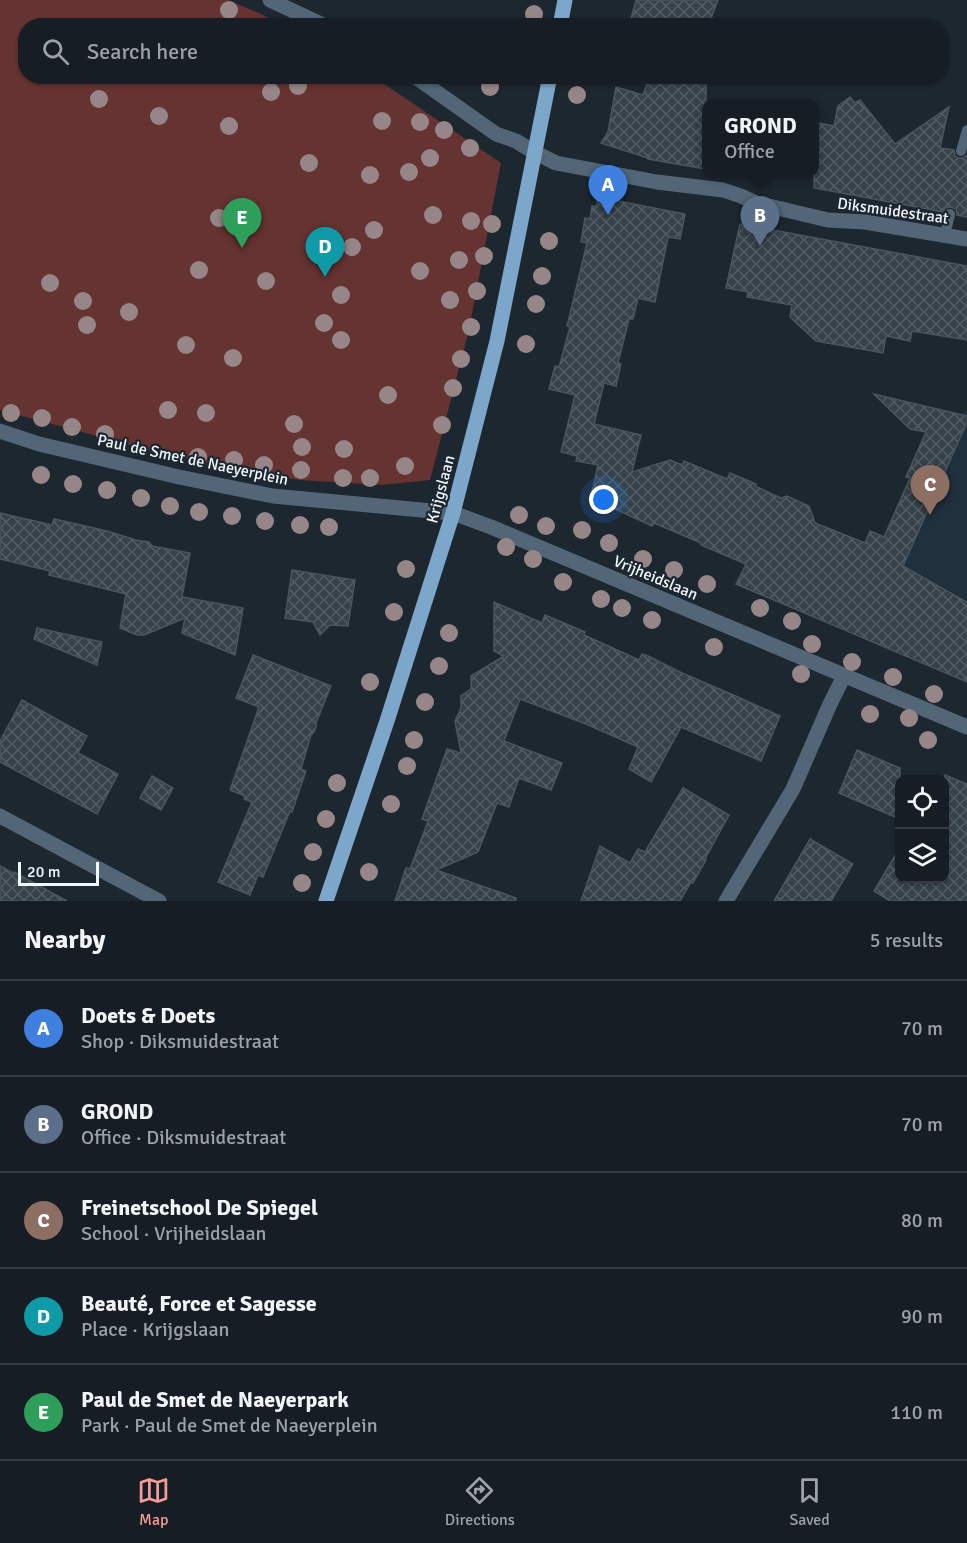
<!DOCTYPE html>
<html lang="en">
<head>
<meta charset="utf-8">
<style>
  :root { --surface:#161d24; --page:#232a31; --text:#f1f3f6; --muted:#9ea2a6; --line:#353b41; --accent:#f59c95 }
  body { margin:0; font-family:Signika,sans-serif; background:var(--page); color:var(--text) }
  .controls { position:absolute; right:18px; bottom:18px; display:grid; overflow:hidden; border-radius:12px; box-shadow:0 2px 4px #0004 }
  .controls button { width:54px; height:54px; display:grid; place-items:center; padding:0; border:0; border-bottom:2px solid var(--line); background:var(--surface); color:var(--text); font:30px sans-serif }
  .scale { position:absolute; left:18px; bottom:15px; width:81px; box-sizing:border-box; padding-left:6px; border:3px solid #eff6fc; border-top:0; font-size:16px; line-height:21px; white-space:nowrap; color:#eff6fc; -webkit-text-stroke:4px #1d2730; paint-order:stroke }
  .you { position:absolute; left:604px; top:500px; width:21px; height:21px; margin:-15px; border:4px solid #fff; border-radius:50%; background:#1a73e8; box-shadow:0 0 0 9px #1a73e833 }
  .badge { display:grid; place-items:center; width:39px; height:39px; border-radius:50%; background:var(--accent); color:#fff; font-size:20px; font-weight:700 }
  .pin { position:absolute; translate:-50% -50px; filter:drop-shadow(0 2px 3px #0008) }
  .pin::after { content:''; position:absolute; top:32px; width:21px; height:18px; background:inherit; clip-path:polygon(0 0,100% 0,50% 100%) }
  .popup { position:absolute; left:702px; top:99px; width:117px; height:78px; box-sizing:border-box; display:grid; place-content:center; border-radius:12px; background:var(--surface); filter:drop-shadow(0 2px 4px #0005); font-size:20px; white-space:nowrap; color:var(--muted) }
  .popup b { font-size:22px; color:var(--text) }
  .popup::after { content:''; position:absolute; left:50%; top:100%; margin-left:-12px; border:12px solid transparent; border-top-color:var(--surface) }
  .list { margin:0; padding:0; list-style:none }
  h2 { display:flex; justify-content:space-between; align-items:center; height:78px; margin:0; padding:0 24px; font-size:26px }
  h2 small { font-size:20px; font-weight:400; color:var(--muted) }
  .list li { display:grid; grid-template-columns:39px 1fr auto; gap:18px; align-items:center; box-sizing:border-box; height:96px; padding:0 24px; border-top:2px solid var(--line) }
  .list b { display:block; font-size:22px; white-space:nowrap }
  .list p { margin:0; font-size:20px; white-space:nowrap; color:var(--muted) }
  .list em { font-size:20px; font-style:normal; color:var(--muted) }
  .icon { flex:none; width:33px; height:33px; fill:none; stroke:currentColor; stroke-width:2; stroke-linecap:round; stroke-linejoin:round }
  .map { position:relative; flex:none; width:967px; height:901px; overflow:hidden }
  .search { position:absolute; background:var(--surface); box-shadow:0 2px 4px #0004; left:18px; right:18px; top:18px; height:66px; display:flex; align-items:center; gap:15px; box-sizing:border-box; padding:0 21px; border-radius:24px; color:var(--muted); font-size:22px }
  .sheet { height:558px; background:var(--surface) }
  nav { display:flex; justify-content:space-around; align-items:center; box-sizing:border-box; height:84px; border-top:2px solid var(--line); background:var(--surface); font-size:16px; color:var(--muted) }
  nav a { display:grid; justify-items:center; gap:3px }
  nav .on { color:var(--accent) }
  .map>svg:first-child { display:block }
</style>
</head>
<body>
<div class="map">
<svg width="967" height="901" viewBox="0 0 967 901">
  <defs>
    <pattern id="building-cross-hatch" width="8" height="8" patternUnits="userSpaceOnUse" patternTransform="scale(1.5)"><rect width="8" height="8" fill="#36414a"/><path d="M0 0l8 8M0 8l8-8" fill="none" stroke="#535d65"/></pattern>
  </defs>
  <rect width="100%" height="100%" fill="#1d2730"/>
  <polygon fill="#20303d" points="967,410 967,600 903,565 877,552 910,479 906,477 922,440"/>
  <polygon fill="#653331" points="0,0 228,0 261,14 282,25 26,26 26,76 374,77 501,163 468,334 430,480 382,485 300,480 221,467 134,446 0,410"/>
  <g fill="url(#building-cross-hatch)" stroke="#49555f" stroke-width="1.5">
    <polygon points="636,0 718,0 708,26 629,26"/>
    <polygon points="650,76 706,76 706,169 648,159 648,158 601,143 608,132 616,87 643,95"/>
    <polygon points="850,97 855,103 860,100 895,144 949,107 940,148 954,150 955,156 958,158 963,158 967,155 967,217 957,215 956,209 951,207 945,208 943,212 814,188 814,122 834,126 838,106"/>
    <polygon points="598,197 685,214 680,239 668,237 655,302 638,298 633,319 629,319 618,363 621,364 616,386 604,383 594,424 641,435 632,472 670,460 682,465 684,461 727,479 730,473 756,484 755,486 781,498 787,496 809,506 815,523 865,543 870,531 884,537 910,478 906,477 926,432 910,429 874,394 967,416 967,422 903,566 967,602 967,682 736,584 746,564 701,545 701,543 654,523 652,526 602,503 604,495 592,492 598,465 576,461 577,456 561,452 575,395 549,389 555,366 559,367 570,327 567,326 587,243 581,242 585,218 590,219 592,206 596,207"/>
    <polygon points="740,224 967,266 967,340 912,331 910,341 886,336 883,353 816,341 790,317 792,305 747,297 748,292 726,288"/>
    <polygon points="0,513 52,525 54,519 107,531 136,540 149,542 152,546 190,553 182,597 243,608 235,655 182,633 185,618 144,635 137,635 120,628 126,594 49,575 50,571 0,559"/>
    <polygon points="292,570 355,580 348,626 330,625 320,635 313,622 285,618"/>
    <polygon points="494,602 542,623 545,615 585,632 584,635 639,660 642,654 648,656 682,673 738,697 780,716 761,761 681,727 651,782 629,769 638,747 586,724 520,699 504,741 562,763 551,790 519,778 509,807 497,803 478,852 436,870 516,898 516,901 395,901 406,868 410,869 428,821 422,819 447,749 461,753 455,721 461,708 461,696 471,689 471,676 504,656 494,651"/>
    <polygon points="37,628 102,642 97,665 34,639"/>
    <polygon points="253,655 331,686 316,723 316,727 314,732 311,735 301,769 306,771 292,812 290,811 263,877 258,875 250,895 218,882 252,802 244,799 245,796 230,790 259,707 236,698"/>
    <polygon points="22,700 87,736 78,753 118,774 97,814 0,762 0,741"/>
    <polygon points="857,750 900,768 900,819 839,793"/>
    <polygon points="945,775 967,784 967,901 890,901 874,891 900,847 900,879 945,879"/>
    <polygon points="152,776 173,788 161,810 140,798"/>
    <polygon points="683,788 729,815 705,859 706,860 693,883 691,882 680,901 581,901 600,846 630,863 638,849 645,852"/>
    <polygon points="810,839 853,864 831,901 774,901"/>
    <polygon points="0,866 13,873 14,872 67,901 0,901"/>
  </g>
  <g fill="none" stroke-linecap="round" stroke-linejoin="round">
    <g stroke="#526677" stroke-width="10">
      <polyline points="961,151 967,130"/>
      <polyline points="945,235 950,214"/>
    </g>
    <g stroke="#526677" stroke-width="15">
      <polyline points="270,0 325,26"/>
      <polyline points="414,76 496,134 516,141 534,152 556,163 657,182 723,190 741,196 756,203 828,220 865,222 967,239"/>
      <polyline points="0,431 39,444 179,477 273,496 453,513"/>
      <polyline points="0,816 159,901"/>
      <polyline points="726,901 793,789 830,704 844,676"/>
    </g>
    <polyline stroke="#526677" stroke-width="15" points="453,513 491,527 967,727"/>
    <g stroke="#7da7ca" stroke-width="15">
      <polyline points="560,26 565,0"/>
      <polyline points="326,901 387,721 453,513 497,341 550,76"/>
    </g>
  </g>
  <g fill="#978687">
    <circle cx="229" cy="10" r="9"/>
    <circle cx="534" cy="14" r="9"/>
    <circle cx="298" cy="86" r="9"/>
    <circle cx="490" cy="87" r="9"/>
    <circle cx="271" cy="92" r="9"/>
    <circle cx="577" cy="95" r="9"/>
    <circle cx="99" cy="99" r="9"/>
    <circle cx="159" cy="116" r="9"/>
    <circle cx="382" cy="121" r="9"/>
    <circle cx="420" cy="122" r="9"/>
    <circle cx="229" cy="126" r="9"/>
    <circle cx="444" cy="130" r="9"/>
    <circle cx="470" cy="148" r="9"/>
    <circle cx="430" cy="158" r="9"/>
    <circle cx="309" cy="163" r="9"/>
    <circle cx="409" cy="172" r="9"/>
    <circle cx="370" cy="175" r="9"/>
    <circle cx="433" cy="215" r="9"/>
    <circle cx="219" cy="218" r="9"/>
    <circle cx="471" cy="221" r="9"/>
    <circle cx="492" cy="224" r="9"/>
    <circle cx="374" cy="230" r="9"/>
    <circle cx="549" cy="241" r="9"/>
    <circle cx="352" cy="247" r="9"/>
    <circle cx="484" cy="256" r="9"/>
    <circle cx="459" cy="260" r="9"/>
    <circle cx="199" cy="270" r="9"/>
    <circle cx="420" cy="271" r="9"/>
    <circle cx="542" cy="276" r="9"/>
    <circle cx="266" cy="281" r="9"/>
    <circle cx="50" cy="283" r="9"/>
    <circle cx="477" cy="291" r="9"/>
    <circle cx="341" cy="295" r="9"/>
    <circle cx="450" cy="300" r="9"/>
    <circle cx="83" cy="301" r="9"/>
    <circle cx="536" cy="304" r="9"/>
    <circle cx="129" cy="312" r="9"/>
    <circle cx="324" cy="323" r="9"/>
    <circle cx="87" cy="325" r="9"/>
    <circle cx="471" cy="327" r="9"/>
    <circle cx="341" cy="340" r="9"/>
    <circle cx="526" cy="344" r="9"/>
    <circle cx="186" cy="345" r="9"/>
    <circle cx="233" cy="358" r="9"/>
    <circle cx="461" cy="359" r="9"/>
    <circle cx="453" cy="388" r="9"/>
    <circle cx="388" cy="395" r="9"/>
    <circle cx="168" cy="410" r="9"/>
    <circle cx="11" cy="413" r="9"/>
    <circle cx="206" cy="413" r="9"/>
    <circle cx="42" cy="418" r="9"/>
    <circle cx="294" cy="424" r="9"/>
    <circle cx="442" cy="425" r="9"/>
    <circle cx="72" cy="427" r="9"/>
    <circle cx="105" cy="434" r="9"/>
    <circle cx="302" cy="447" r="9"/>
    <circle cx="344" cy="449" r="9"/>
    <circle cx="198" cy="457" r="9"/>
    <circle cx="234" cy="460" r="9"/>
    <circle cx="264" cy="465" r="9"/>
    <circle cx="405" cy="466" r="9"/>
    <circle cx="301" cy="470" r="9"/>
    <circle cx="41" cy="475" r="9"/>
    <circle cx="343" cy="478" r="9"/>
    <circle cx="370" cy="478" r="9"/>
    <circle cx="73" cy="484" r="9"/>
    <circle cx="107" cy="490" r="9"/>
    <circle cx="141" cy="498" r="9"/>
    <circle cx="170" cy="506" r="9"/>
    <circle cx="199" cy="512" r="9"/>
    <circle cx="519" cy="515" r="9"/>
    <circle cx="232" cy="516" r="9"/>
    <circle cx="265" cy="521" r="9"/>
    <circle cx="300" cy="525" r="9"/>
    <circle cx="546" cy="526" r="9"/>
    <circle cx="329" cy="527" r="9"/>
    <circle cx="582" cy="530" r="9"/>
    <circle cx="609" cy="543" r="9"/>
    <circle cx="506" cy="547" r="9"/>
    <circle cx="533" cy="559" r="9"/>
    <circle cx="643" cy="559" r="9"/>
    <circle cx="406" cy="569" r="9"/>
    <circle cx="674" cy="570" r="9"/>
    <circle cx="563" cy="582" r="9"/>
    <circle cx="707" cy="584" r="9"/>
    <circle cx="601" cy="599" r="9"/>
    <circle cx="622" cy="608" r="9"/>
    <circle cx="760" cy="608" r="9"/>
    <circle cx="394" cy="612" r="9"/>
    <circle cx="652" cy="620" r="9"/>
    <circle cx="792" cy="621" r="9"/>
    <circle cx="449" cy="633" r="9"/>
    <circle cx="812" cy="644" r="9"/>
    <circle cx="714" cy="647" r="9"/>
    <circle cx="852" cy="662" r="9"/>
    <circle cx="439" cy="666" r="9"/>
    <circle cx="801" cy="674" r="9"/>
    <circle cx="893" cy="677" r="9"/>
    <circle cx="370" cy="682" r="9"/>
    <circle cx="934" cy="694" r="9"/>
    <circle cx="425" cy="702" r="9"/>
    <circle cx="870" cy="714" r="9"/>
    <circle cx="909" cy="718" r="9"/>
    <circle cx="414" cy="740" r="9"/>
    <circle cx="928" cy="740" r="9"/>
    <circle cx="407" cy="766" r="9"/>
    <circle cx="337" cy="783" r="9"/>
    <circle cx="391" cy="804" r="9"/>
    <circle cx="326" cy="819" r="9"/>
    <circle cx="313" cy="852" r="9"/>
    <circle cx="369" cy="872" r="9"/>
    <circle cx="302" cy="883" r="9"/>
  </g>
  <g text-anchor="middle" stroke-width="4.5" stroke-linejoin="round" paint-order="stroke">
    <g font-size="16" fill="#eff6fc" stroke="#1d2730">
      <text transform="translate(893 210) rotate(8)" y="6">Diksmuidestraat</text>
      <text transform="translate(193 459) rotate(12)" y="6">Paul de Smet de Naeyerplein</text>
      <text transform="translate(440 489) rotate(-75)" y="6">Krijgslaan</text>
      <text transform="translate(656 577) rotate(23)" y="6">Vrijheidslaan</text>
    </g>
  </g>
</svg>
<div class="controls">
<button><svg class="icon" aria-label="locate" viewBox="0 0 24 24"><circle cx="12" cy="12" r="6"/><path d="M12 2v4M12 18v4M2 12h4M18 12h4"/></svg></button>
<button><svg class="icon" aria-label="layers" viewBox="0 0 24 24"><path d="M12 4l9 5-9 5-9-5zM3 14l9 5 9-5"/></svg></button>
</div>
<div class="scale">20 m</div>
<div class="you"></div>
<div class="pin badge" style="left:608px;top:215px;background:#3f7fe0">A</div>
<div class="pin badge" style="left:760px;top:246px;background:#5c6f8a">B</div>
<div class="popup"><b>GROND</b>Office</div>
<div class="pin badge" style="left:930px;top:515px;background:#8d6e63">C</div>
<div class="pin badge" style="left:325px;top:277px;background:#0f9aa8">D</div>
<div class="pin badge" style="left:242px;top:248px;background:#2e9e5b">E</div>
<div class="search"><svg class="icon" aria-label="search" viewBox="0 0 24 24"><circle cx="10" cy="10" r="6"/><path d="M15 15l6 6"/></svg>Search here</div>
</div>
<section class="sheet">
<h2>Nearby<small>5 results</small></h2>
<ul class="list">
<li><span class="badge" style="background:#3f7fe0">A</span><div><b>Doets &amp; Doets</b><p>Shop · Diksmuidestraat</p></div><em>70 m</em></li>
<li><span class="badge" style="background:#5c6f8a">B</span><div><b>GROND</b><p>Office · Diksmuidestraat</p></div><em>70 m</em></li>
<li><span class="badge" style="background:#8d6e63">C</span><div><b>Freinetschool De Spiegel</b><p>School · Vrijheidslaan</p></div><em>80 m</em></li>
<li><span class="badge" style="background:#0f9aa8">D</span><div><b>Beauté, Force et Sagesse</b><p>Place · Krijgslaan</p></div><em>90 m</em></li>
<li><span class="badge" style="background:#2e9e5b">E</span><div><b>Paul de Smet de Naeyerpark</b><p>Park · Paul de Smet de Naeyerplein</p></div><em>110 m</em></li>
</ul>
</section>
<nav>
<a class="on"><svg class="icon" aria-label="map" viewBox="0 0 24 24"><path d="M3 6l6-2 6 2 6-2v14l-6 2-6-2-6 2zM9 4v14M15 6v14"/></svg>Map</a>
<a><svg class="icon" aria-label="directions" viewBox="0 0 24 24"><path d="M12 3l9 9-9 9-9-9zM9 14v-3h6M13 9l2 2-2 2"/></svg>Directions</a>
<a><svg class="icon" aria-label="saved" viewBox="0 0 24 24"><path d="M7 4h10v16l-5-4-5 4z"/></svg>Saved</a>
</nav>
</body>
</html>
